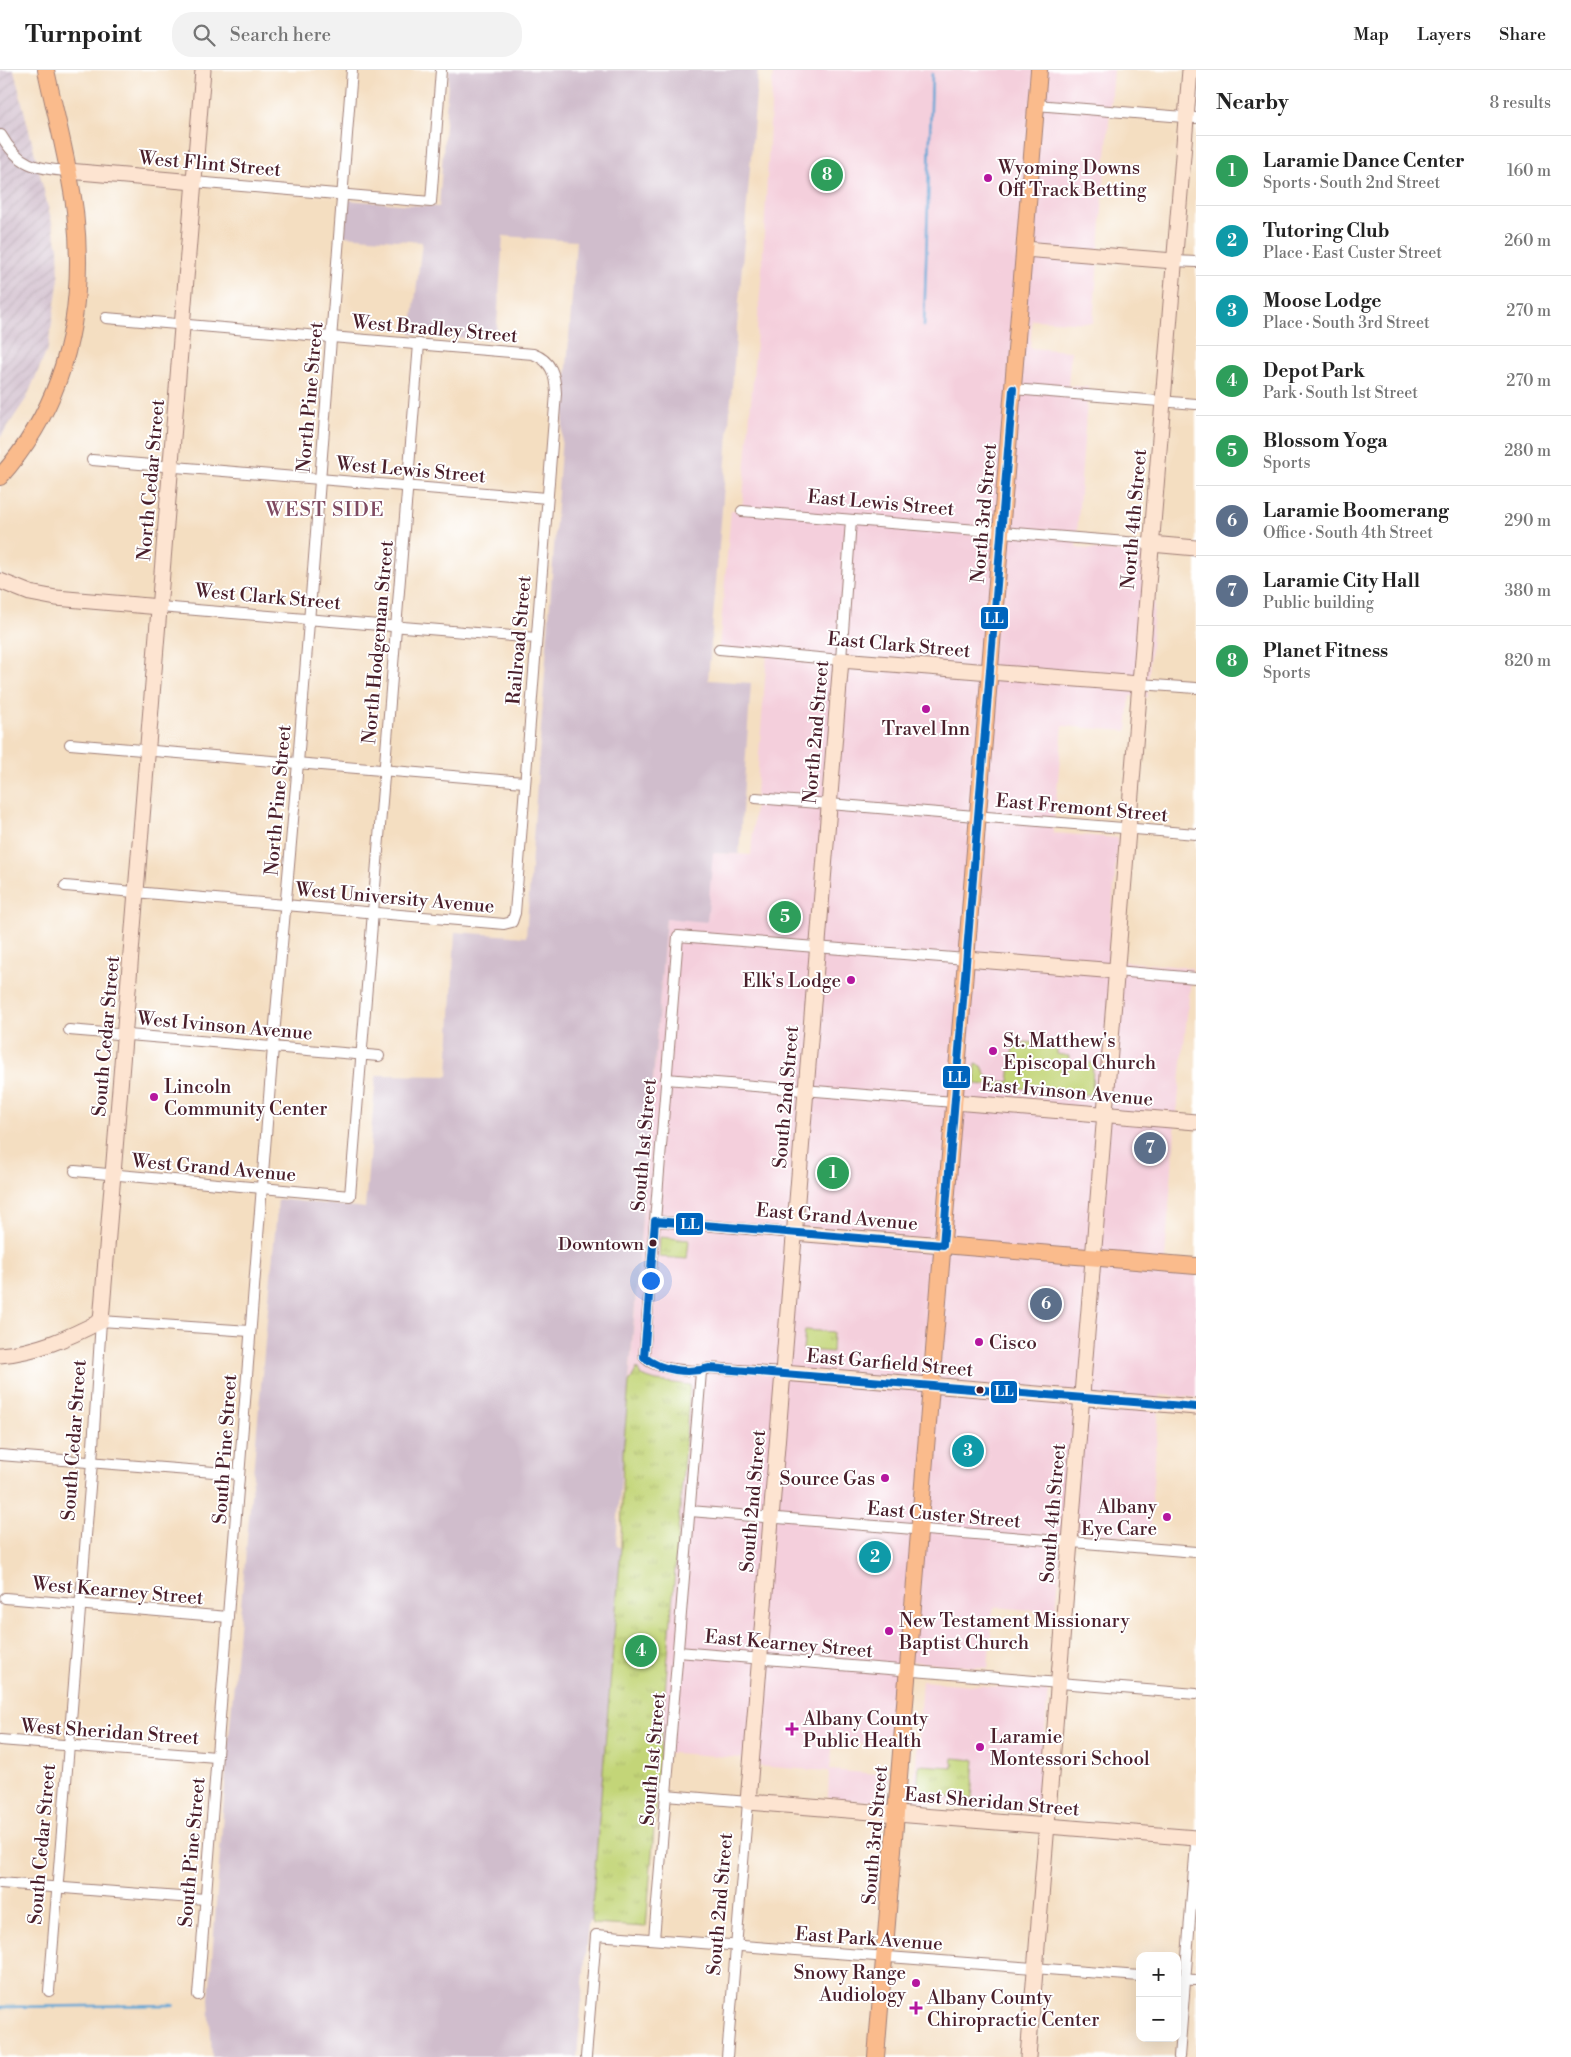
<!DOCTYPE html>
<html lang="en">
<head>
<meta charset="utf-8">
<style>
  :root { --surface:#fff; --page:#f2f2f2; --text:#222; --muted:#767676; --line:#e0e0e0; --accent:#b5179e }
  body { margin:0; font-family:"Libre Bodoni",serif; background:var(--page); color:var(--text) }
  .controls { position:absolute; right:15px; bottom:15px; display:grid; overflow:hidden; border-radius:10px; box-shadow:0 5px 20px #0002 }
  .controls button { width:45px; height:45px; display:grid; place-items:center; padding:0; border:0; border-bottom:1px solid var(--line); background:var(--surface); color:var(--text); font:25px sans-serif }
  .you { position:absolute; left:650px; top:1210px; width:18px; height:18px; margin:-12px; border:4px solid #fff; border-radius:50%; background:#1a73e8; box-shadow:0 0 0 8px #1a73e833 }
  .badge { display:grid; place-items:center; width:32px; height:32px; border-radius:50%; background:var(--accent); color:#fff; font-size:16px; font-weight:700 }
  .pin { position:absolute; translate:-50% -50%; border:2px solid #fff; box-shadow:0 1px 5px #0006 }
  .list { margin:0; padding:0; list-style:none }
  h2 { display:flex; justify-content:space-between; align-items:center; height:65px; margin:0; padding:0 20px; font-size:21px }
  h2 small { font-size:16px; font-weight:400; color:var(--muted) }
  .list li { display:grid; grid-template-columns:32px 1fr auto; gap:15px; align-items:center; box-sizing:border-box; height:70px; padding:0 20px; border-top:1px solid var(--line) }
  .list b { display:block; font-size:19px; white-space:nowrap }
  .list p { margin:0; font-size:16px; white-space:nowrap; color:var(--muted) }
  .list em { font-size:16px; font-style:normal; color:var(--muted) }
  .icon { flex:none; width:28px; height:28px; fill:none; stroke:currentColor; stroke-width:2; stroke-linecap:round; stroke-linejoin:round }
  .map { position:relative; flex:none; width:1196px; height:1987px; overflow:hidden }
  header { display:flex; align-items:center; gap:30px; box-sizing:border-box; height:70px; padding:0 25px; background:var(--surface); border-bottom:1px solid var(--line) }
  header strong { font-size:24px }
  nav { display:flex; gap:28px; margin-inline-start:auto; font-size:18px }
  .search { width:350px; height:45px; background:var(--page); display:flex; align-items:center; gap:12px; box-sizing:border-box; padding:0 18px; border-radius:20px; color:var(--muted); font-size:19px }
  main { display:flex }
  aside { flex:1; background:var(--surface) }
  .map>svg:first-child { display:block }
</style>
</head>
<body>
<header>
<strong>Turnpoint</strong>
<div class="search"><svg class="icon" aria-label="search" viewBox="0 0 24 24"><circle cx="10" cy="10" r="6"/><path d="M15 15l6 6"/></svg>Search here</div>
<nav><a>Map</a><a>Layers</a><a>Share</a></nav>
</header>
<main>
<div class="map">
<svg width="1196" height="1987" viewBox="0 0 1196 1987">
  <defs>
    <pattern id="industrial-furrows" width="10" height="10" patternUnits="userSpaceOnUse" patternTransform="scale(1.25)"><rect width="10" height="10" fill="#d0bdcc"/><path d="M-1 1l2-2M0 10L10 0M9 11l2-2" fill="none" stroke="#b4a2af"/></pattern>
    <pattern id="park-tufts" width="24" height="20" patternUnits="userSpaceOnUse" patternTransform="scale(1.25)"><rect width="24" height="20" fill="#c3d578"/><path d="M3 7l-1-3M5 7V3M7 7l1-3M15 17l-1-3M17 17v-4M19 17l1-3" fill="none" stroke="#a9b668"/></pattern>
  </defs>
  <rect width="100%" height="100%" fill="#fff"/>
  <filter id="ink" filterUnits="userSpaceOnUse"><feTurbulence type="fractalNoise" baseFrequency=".02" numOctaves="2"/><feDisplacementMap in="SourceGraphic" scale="10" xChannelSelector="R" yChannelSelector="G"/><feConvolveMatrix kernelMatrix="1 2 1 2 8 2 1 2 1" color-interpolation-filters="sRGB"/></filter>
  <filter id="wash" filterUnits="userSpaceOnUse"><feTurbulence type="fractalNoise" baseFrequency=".0096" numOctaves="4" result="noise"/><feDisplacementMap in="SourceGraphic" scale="20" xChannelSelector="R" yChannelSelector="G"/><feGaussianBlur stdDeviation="1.12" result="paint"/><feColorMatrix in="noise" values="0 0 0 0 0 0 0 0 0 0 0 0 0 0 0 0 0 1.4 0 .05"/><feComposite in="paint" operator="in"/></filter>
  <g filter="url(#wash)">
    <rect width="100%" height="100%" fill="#f4dec1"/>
    <g fill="#f4cfdc">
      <polygon points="773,0 1113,0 1093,253 1032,250 1030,278 1071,281 1068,316 1088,317 1076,478 1158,484 1147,627 1130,626 1127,661 1063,656 1053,763 1118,768 1108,890 1192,898 1175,1060 1164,1202 1196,1205 1196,1328 1160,1325 1149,1468 1063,1461 1056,1542 993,1537 988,1598 898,1591 891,1676 833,1671 830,1700 889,1705 887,1733 828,1728 829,1701 742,1695 742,1688 660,1682 690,1316 656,1311 641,1306 637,1299 629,1313 666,848 713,783 751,785 767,584 719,579 731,440 742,440 762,200"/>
      <polygon points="922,1611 1048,1621 1039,1742 913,1733"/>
    </g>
    <polygon fill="url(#industrial-furrows)" points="0,0 14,0 58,177 59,208 48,278 26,329 0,368"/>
    <polygon fill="#d0bdcc" points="449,0 758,0 708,610 751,613 739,784 713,783 707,852 666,848 616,1472 617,1476 621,1478 591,1849 588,1853 577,1987 212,1987 209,1929 227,1689 278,1129 365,1138 376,1005 448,1006 455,862 526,867 576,171 503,166 496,270 411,264 422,172 344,166 347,130 439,137"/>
    <polygon fill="#c3d578" stroke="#867a52" points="1024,972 1057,974 1057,984 1069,986 1069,991 1093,993 1092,1025 975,1014 976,994 982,996 986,1005 993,1011 1009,1012 1013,977 1023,978"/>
    <g fill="url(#park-tufts)" stroke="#867a52">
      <polygon points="660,1167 689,1170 687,1189 659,1187"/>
      <polygon points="805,1260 833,1262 832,1282 803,1280"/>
      <polygon points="637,1298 641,1306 656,1311 690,1315 646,1857 592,1854 591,1849 621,1478 623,1383 629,1313"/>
      <polygon points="953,1688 975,1690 972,1729 917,1725 919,1695 952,1697"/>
    </g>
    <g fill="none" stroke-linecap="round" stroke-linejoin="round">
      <g stroke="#60a5d5" stroke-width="2.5">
        <polyline points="924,256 932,4"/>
        <polyline points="0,1937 174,1935"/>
      </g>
    </g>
  </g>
  <g filter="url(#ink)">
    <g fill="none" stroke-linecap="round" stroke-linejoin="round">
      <g stroke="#9f7e76" stroke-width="12">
        <g id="street">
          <polyline points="1036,35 1196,48"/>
          <path d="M1,65c17,30 35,34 67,36"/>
          <polyline points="194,112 431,132 441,0"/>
          <polyline points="1174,191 1196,192"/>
          <polyline points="1013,319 1196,334"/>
          <polyline points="92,390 547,428"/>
          <polyline points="742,441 1151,474"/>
          <polyline points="160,537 536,568"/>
          <polyline points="719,579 841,590 851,450"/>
          <polyline points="1139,614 1196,618"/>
          <polyline points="70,674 524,712"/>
          <polyline points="756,728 1196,764"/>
          <path d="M65,816l439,38 8,-2 3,-9 41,-520c-1,-18 -4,-32 -23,-39l-427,-36"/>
          <polyline points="1116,901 1196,908"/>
          <polyline points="69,960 379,986"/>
          <polyline points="666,1009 954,1032"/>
          <polyline points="75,1101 350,1126 419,274"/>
          <polyline points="655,1151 794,1163"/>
          <path d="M783,1303l-74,-5c-14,6 -55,1 -65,-11l34,-421 288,23"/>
          <polyline points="0,1385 239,1404"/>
          <polyline points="690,1441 1196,1482"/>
          <polyline points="5,1528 228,1547"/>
          <polyline points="678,1582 1196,1624"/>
          <polyline points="0,1670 216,1687"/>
          <polyline points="666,1725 748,1732 727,1987"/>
          <polyline points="0,1813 205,1829"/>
          <polyline points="654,1869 701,1302"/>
          <polyline points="1177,1909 1196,1910"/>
          <polyline points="49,1921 92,1392 101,1251 250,1261"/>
          <polyline points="198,1925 273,977 298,693 352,0"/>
          <polyline points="586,1987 596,1865 1140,1906"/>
          <polyline points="1179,1987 1196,1774"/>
        </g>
      </g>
      <g stroke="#9f7e76" stroke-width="17">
        <g id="secondary">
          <polyline points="68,101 194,112"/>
          <polyline points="1024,179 1174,191"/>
          <polyline points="1151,474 1196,478"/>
          <polyline points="0,511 30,523 56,528 160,537"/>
          <polyline points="1139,614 841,590 748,1732 1196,1768"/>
          <polyline points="966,889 1116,901"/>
          <polyline points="954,1032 1196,1052"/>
          <polyline points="794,1163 943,1175"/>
          <path d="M0,1285c37,-3 68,-17 101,-34l102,-1251"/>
          <polyline points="783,1303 1196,1337"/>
          <polyline points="1028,1987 1190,0"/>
        </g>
      </g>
      <g stroke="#9f7e76" stroke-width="18">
        <g id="primary">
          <path d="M0,407c67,-75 86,-168 75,-266 -6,-47 -19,-94 -29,-141"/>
          <polyline points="943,1175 1196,1196"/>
          <polyline points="876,1987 1039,0"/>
        </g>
      </g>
      <use href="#street" stroke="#fff" stroke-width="10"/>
      <use href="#secondary" stroke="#fde4d1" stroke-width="15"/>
      <use href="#primary" stroke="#fabb8c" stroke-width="16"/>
      <g stroke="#fff" stroke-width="11">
        <path id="bus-1" d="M1013,319l-70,856 -288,-24 -11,136c17,14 45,17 65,11l487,39"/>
      </g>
      <use href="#bus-1" stroke="#0065bd" stroke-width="8"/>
    </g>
  </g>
  <g fill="#b5179e" stroke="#fff" stroke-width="2">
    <circle cx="988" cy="108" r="5"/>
    <circle cx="926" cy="639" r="5"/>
    <circle cx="851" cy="910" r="5"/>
    <circle cx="993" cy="981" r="5"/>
    <circle cx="154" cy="1027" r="5"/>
    <circle cx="979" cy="1272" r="5"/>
    <circle cx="885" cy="1408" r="5"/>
    <circle cx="1167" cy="1447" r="5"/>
    <circle cx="889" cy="1561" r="5"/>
    <path d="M789.5 1651.5h5v5h5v5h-5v5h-5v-5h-5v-5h5z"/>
    <circle cx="980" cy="1677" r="5"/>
    <circle cx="916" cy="1913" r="5"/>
    <path d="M913.5 1930.5h5v5h5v5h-5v5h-5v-5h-5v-5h5z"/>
  </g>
  <g fill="#4a1f2b" stroke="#fff" stroke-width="2">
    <circle cx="653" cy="1173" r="4.5"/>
    <circle cx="980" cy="1320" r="4.5"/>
  </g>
  <g text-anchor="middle" stroke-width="4" stroke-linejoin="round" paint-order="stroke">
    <g font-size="18" fill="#4a1f2b" stroke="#fff" text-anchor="end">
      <text x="644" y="1180">Downtown</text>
    </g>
    <g font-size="19" fill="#4a1f2b" stroke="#fff">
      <text transform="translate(210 93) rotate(5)" y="7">West Flint Street</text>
      <text transform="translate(435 258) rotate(5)" y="7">West Bradley Street</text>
      <text transform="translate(309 327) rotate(-85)" y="7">North Pine Street</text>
      <text transform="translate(411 399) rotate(5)" y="7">West Lewis Street</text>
      <text transform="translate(150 410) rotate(-85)" y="7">North Cedar Street</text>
      <text transform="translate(881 432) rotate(5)" y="7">East Lewis Street</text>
      <text transform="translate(983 443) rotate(-85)" y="7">North 3rd Street</text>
      <text transform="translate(1133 449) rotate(-85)" y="7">North 4th Street</text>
      <text transform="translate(268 526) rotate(5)" y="7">West Clark Street</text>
      <text transform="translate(518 570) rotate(-85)" y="7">Railroad Street</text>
      <text transform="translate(377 572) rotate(-85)" y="7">North Hodgeman Street</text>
      <text transform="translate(899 574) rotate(5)" y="7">East Clark Street</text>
      <text transform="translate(815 662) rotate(-85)" y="7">North 2nd Street</text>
      <text transform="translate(277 730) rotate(-85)" y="7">North Pine Street</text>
      <text transform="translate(1082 737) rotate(5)" y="7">East Fremont Street</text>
      <text transform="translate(395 827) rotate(5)" y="7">West University Avenue</text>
      <text transform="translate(225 955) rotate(5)" y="7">West Ivinson Avenue</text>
      <text transform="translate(105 966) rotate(-85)" y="7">South Cedar Street</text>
      <text transform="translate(1067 1021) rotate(5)" y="7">East Ivinson Avenue</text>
      <text transform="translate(785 1027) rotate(-85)" y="7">South 2nd Street</text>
      <text transform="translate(643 1075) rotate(-85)" y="7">South 1st Street</text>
      <text transform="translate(214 1097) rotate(5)" y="7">West Grand Avenue</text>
      <text transform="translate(837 1146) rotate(5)" y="7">East Grand Avenue</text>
      <text transform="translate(890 1292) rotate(5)" y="7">East Garfield Street</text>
      <text transform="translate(73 1370) rotate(-86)" y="7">South Cedar Street</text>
      <text transform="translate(224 1379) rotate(-86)" y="7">South Pine Street</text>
      <text transform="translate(752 1431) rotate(-85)" y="7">South 2nd Street</text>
      <text transform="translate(1052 1443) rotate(-85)" y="7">South 4th Street</text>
      <text transform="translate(944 1444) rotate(5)" y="7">East Custer Street</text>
      <text transform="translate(118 1520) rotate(5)" y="7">West Kearney Street</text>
      <text transform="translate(789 1573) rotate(5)" y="7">East Kearney Street</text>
      <text transform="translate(110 1661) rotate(4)" y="7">West Sheridan Street</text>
      <text transform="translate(652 1689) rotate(-85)" y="7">South 1st Street</text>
      <text transform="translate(992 1731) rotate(5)" y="7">East Sheridan Street</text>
      <text transform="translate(874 1765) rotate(-85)" y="7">South 3rd Street</text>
      <text transform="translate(41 1774) rotate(-85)" y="7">South Cedar Street</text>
      <text transform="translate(191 1782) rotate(-85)" y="7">South Pine Street</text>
      <text transform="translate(719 1834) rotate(-85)" y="7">South 2nd Street</text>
      <text transform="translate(869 1868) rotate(4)" y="7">East Park Avenue</text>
    </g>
    <g font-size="19" fill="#4a1f2b" stroke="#fff" text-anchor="start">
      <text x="998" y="104">Wyoming Downs<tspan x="998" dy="22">Off Track Betting</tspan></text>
      <text x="926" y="665" text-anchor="middle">Travel Inn</text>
      <text x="841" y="917" text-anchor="end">Elk's Lodge</text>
      <text x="1003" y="977">St. Matthew's<tspan x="1003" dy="22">Episcopal Church</tspan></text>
      <text x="164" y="1023">Lincoln<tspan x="164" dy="22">Community Center</tspan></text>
      <text x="989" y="1279">Cisco</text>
      <text x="875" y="1415" text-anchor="end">Source Gas</text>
      <text x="1157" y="1443" text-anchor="end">Albany<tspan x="1157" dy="22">Eye Care</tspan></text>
      <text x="899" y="1557">New Testament Missionary<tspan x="899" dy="22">Baptist Church</tspan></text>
      <text x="803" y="1655">Albany County<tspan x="803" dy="22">Public Health</tspan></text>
      <text x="990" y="1673">Laramie<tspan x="990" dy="22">Montessori School</tspan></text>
      <text x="906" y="1909" text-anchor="end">Snowy Range<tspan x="906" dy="22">Audiology</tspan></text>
      <text x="927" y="1934">Albany County<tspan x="927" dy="22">Chiropractic Center</tspan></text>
    </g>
    <g font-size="20" letter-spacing="1" fill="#7f4a61" stroke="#fff">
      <text x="325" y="446">WEST SIDE</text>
    </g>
  </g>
  <g stroke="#fff" stroke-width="2">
    <rect x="980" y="536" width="29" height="24" rx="5" fill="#0065bd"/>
    <rect x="942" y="995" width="29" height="24" rx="5" fill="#0065bd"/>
    <rect x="675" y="1142" width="29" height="24" rx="5" fill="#0065bd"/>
    <rect x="990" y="1310" width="28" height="24" rx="5" fill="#0065bd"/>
  </g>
  <g font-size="14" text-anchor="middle" font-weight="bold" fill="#fff">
    <text x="994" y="553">LL</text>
    <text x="957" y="1012">LL</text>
    <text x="690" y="1159">LL</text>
    <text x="1004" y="1326">LL</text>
  </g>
</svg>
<div class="controls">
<button>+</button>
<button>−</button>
</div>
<div class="you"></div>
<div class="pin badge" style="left:833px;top:1103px;background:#2e9e5b">1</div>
<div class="pin badge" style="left:875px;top:1487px;background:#0f9aa8">2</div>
<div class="pin badge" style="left:968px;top:1381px;background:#0f9aa8">3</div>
<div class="pin badge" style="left:641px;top:1581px;background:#2e9e5b">4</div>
<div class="pin badge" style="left:785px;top:847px;background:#2e9e5b">5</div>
<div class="pin badge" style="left:1046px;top:1234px;background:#5c6f8a">6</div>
<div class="pin badge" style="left:1150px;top:1078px;background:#5c6f8a">7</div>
<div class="pin badge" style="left:827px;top:105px;background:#2e9e5b">8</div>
</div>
<aside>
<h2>Nearby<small>8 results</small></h2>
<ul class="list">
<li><span class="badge" style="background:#2e9e5b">1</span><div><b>Laramie Dance Center</b><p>Sports · South 2nd Street</p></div><em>160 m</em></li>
<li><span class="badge" style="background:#0f9aa8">2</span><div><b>Tutoring Club</b><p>Place · East Custer Street</p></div><em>260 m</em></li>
<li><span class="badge" style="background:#0f9aa8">3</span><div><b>Moose Lodge</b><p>Place · South 3rd Street</p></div><em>270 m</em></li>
<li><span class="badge" style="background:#2e9e5b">4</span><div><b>Depot Park</b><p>Park · South 1st Street</p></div><em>270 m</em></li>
<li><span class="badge" style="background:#2e9e5b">5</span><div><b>Blossom Yoga</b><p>Sports</p></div><em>280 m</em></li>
<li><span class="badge" style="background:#5c6f8a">6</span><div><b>Laramie Boomerang</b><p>Office · South 4th Street</p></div><em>290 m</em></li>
<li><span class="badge" style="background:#5c6f8a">7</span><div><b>Laramie City Hall</b><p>Public building</p></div><em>380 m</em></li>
<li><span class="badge" style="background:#2e9e5b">8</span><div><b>Planet Fitness</b><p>Sports</p></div><em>820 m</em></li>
</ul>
</aside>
</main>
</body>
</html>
